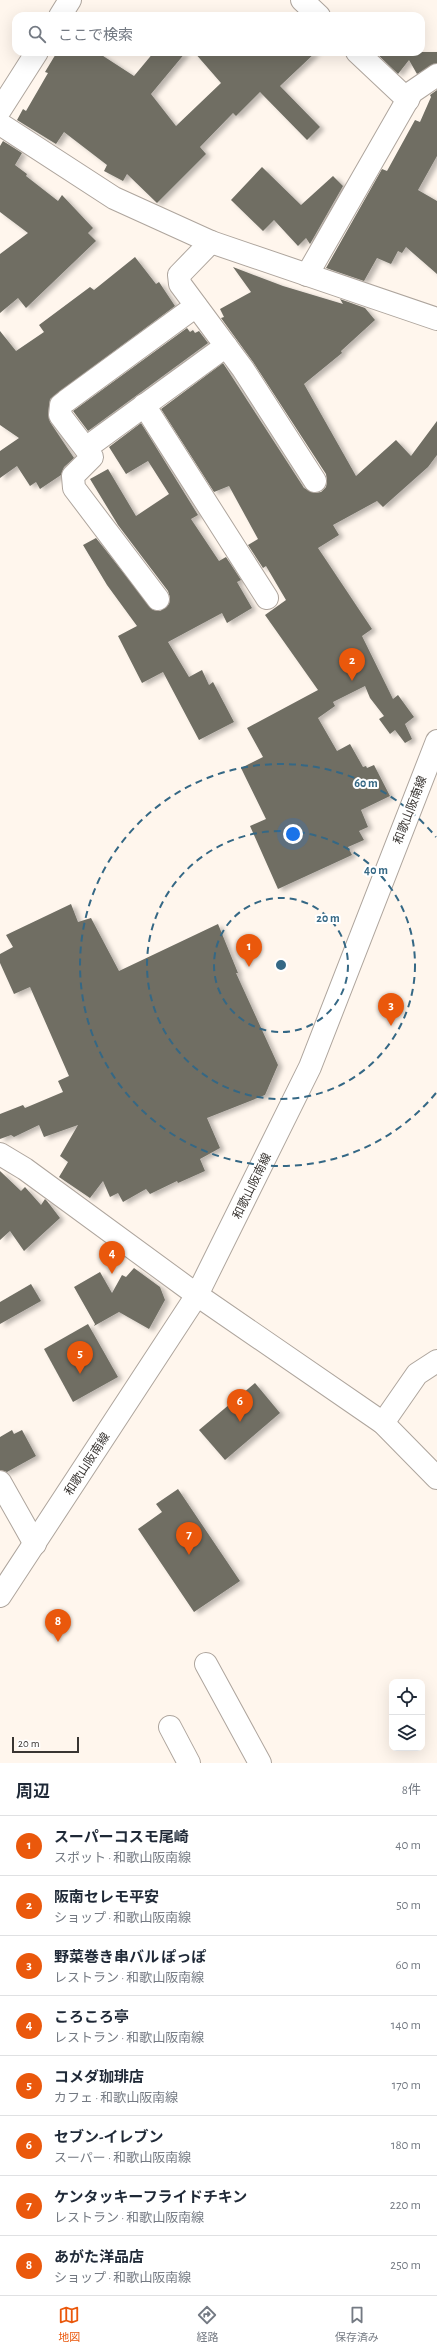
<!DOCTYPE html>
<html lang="ja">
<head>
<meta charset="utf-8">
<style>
  :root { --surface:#fff; --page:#f2f2f3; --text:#1f2937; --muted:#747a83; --line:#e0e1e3; --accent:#ea580c }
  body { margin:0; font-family:"Alegreya Sans","Noto Sans JP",sans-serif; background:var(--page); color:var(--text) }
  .controls { position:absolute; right:12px; bottom:12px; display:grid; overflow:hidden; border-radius:8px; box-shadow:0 4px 16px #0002 }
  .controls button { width:36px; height:36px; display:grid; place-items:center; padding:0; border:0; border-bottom:1px solid var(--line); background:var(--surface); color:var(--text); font:20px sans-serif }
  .scale { position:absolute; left:12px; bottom:10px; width:67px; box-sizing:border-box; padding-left:4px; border:2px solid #393532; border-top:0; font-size:11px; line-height:14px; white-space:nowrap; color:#393532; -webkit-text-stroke:3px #fff; paint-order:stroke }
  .you { position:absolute; left:293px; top:834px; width:14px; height:14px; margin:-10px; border:3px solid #fff; border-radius:50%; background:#1a73e8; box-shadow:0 0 0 6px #1a73e833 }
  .badge { display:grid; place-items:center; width:26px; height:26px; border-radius:50%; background:var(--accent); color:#fff; font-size:13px; font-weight:700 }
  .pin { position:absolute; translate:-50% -33px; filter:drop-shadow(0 1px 2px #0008) }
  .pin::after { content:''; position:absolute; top:21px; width:14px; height:12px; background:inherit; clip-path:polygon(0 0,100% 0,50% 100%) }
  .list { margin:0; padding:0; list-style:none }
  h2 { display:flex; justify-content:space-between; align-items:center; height:52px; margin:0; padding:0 16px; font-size:17px }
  h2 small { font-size:13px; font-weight:400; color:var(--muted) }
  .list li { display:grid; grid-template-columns:26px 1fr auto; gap:12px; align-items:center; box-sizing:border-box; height:60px; padding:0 16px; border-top:1px solid var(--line) }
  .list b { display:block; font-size:15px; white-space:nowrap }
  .list p { margin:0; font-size:13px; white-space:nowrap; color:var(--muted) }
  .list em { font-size:13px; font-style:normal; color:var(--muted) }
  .icon { flex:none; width:22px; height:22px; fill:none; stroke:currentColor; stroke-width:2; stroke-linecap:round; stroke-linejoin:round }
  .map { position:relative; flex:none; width:437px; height:1763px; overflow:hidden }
  .search { position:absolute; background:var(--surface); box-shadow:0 4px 16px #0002; left:12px; right:12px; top:12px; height:44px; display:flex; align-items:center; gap:10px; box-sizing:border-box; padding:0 14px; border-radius:12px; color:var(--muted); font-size:15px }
  .sheet { height:532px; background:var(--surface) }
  nav { display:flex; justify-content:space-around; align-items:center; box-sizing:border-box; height:56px; border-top:1px solid var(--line); background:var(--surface); font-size:11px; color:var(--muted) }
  nav a { display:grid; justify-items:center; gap:2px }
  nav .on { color:var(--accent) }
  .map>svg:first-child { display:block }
</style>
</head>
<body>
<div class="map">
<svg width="437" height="1763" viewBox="0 0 437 1763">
  <defs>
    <filter id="shadow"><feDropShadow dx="4.5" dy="2.5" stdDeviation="2" flood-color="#0004"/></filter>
  </defs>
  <rect width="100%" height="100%" fill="#fff6ed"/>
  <g fill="#6f6e64" filter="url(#shadow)">
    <polygon points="57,52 97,52 134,76 154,52 186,52 151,94 176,126 221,83 194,52 316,52 280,86 320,127 307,140 260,92 236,116 233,113 200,147 206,154 157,203 127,174 123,181 104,171 107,165 64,132 56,144 17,120 23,109 26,111 48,73 45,72"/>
    <polygon points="375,52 437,52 437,63 417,74 409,60 398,74"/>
    <polygon points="437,90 437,156 418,190 437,201 437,274 406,247 402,253 398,251 391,264 377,258 364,281 326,268 382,169 387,171 415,120 420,122 431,97 430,95"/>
    <polygon points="3,141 22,153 15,165 27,174 26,176 58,201 62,195 93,228 88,233 96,241 26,308 18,298 0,313 0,254 28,233 0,212 0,146"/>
    <polygon points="262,167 301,205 333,176 343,186 310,244 306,238 298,246 274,220 263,231 231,200"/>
    <polygon points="135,257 156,284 159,282 175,306 50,399 48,414 50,422 74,458 64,467 61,475 40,489 36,482 30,486 17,466 0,478 0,451 19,438 0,425 0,331 16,351 44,332 39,325 90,287 94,290"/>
    <polygon points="233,267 283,286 343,304 340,299 365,308 375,320 341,351 342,353 304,384 356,476 396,440 411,456 437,421 437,455 428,467 383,507 377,501 333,525 339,535 318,548 372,629 362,636 393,699 398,695 414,717 405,724 412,739 405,743 395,730 390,734 379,719 384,716 370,698 365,686 333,702 335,706 318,718 337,751 350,744 363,767 366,766 367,768 374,765 390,796 361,810 368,827 359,831 364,840 348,847 352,855 278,889 250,826 266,819 241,768 263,757 247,728 318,690 265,615 286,600 266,566 263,568 248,545 258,539 229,486 214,492 161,409 223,363 304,488 315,493 321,492 326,487 327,481 326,474 253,362 221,318 224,317 220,309 251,292"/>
    <polygon points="187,328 190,332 193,330 195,333 199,331 208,343 88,431 73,411"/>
    <polygon points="141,423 198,515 191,519 219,561 226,557 241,580 237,582 252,608 227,623 222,613 168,642 189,677 202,670 209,685 213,682 234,722 199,740 163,672 142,683 118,636 137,626 107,585 83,545 96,538 153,610 160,611 169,604 170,598 168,591 118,525 90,479 108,469 136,516 169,494 148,461 126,474 109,447"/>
    <polygon points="71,904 78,922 91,918 119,971 218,924 238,973 236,973 278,1065 265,1095 207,1118 220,1148 200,1159 205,1171 178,1183 177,1181 150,1194 146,1189 123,1202 118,1193 110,1197 103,1181 90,1198 59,1177 68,1162 60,1156 78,1125 44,1137 39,1125 14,1137 11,1135 0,1139 0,1114 23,1105 25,1108 63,1092 58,1081 69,1076 30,987 14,994 0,963 0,954 13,947 6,935"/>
    <polygon points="0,1171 21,1191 25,1187 41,1205 45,1199 47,1201 60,1218 24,1251 10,1231 0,1240"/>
    <polygon points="134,1268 160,1287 165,1300 149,1329 119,1312 94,1326 95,1324 74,1287 100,1272 112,1293 122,1275 126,1277"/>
    <polygon points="31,1284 41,1301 0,1324 0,1302"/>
    <polygon points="88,1324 118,1377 73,1402 44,1349"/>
    <polygon points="255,1383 280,1413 225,1460 199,1430"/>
    <polygon points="12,1430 14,1434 22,1430 36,1456 7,1472 0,1470 0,1437"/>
    <polygon points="178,1489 240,1581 194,1612 138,1529 162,1512 156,1504"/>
  </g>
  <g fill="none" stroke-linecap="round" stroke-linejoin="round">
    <g stroke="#aea59d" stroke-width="24">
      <g id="minor">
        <polyline points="302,0 319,16"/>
        <polyline points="60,16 70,0"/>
        <polyline points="357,52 408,100"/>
        <polyline points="0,110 37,52"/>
        <polyline points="211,242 179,275 180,284 243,369 315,481"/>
        <polyline points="307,275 412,92 437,75"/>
        <polyline points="144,405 267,598"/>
        <polyline points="86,448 226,346"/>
        <polyline points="158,599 74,488 73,476 92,457 60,415 61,405 66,401 196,306"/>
        <polyline points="383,1423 417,1374 437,1361"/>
        <polyline points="0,1482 35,1544"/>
        <polyline points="206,1664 260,1763"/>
        <polyline points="170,1727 189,1763"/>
      </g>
    </g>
    <g stroke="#aea59d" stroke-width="24">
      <g id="tertiary">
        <polyline points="0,124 114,198 211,242 437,319"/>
        <polyline points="0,1154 25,1169 197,1295 383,1423 437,1478"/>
      </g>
    </g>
    <g stroke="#aea59d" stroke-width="24">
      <polyline id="secondary" points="0,1596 197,1295 310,1067 437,741"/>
    </g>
    <use href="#minor" stroke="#fff" stroke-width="22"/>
    <use href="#tertiary" stroke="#fff" stroke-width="22"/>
    <use href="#secondary" stroke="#fff" stroke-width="22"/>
  </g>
  <g fill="none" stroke="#356885" stroke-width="2" stroke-dasharray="7 5">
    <circle cx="281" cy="965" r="67"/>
    <circle cx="281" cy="965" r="134"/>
    <path d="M436 1093A201 201 0 1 1 436 837"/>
  </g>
  <g text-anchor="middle" stroke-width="4" stroke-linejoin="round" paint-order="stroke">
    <g font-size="12" fill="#393532" stroke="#fff">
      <text transform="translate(410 810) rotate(-69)" y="4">和歌山阪南線</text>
      <text transform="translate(252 1186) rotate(-64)" y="4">和歌山阪南線</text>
      <text transform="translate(87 1464) rotate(-57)" y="4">和歌山阪南線</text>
    </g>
  </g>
  <circle cx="281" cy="965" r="6" fill="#356885" stroke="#fff" stroke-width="2"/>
  <g font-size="12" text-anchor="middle" font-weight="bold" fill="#356885" stroke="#fff" stroke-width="4" stroke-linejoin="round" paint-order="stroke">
    <text x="366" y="787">60 m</text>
    <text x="376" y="874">40 m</text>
    <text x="328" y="922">20 m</text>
  </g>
</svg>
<div class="controls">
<button><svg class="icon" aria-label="locate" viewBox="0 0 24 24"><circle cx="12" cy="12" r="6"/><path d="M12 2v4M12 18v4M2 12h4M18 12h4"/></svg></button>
<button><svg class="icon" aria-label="layers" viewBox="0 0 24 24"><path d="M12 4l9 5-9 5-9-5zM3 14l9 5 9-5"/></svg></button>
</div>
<div class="scale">20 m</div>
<div class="you"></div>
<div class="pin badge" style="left:249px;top:967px">1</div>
<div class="pin badge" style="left:352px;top:681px">2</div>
<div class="pin badge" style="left:391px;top:1026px">3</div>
<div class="pin badge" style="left:112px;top:1274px">4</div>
<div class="pin badge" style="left:80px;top:1374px">5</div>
<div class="pin badge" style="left:240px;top:1422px">6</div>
<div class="pin badge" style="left:189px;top:1555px">7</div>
<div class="pin badge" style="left:58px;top:1642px">8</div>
<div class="search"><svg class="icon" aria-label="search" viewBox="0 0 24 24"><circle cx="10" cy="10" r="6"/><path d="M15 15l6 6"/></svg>ここで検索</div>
</div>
<section class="sheet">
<h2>周辺<small>8件</small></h2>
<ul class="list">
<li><span class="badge">1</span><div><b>スーパーコスモ尾崎</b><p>スポット · 和歌山阪南線</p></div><em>40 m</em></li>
<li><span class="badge">2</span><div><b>阪南セレモ平安</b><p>ショップ · 和歌山阪南線</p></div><em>50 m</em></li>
<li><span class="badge">3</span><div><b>野菜巻き串バル ぽっぽ</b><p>レストラン · 和歌山阪南線</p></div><em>60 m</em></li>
<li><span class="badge">4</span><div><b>ころころ亭</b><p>レストラン · 和歌山阪南線</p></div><em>140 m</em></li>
<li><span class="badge">5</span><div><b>コメダ珈琲店</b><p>カフェ · 和歌山阪南線</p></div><em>170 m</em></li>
<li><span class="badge">6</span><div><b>セブン-イレブン</b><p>スーパー · 和歌山阪南線</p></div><em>180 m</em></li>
<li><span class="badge">7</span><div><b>ケンタッキーフライドチキン</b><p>レストラン · 和歌山阪南線</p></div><em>220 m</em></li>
<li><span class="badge">8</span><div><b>あがた洋品店</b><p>ショップ · 和歌山阪南線</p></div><em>250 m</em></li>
</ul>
</section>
<nav>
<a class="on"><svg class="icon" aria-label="map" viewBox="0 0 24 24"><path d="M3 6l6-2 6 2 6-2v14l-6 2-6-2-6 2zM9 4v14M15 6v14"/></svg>地図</a>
<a><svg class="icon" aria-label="directions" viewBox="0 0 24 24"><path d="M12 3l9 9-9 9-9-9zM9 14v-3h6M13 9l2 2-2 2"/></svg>経路</a>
<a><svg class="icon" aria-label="saved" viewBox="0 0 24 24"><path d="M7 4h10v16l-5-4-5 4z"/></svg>保存済み</a>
</nav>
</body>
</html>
